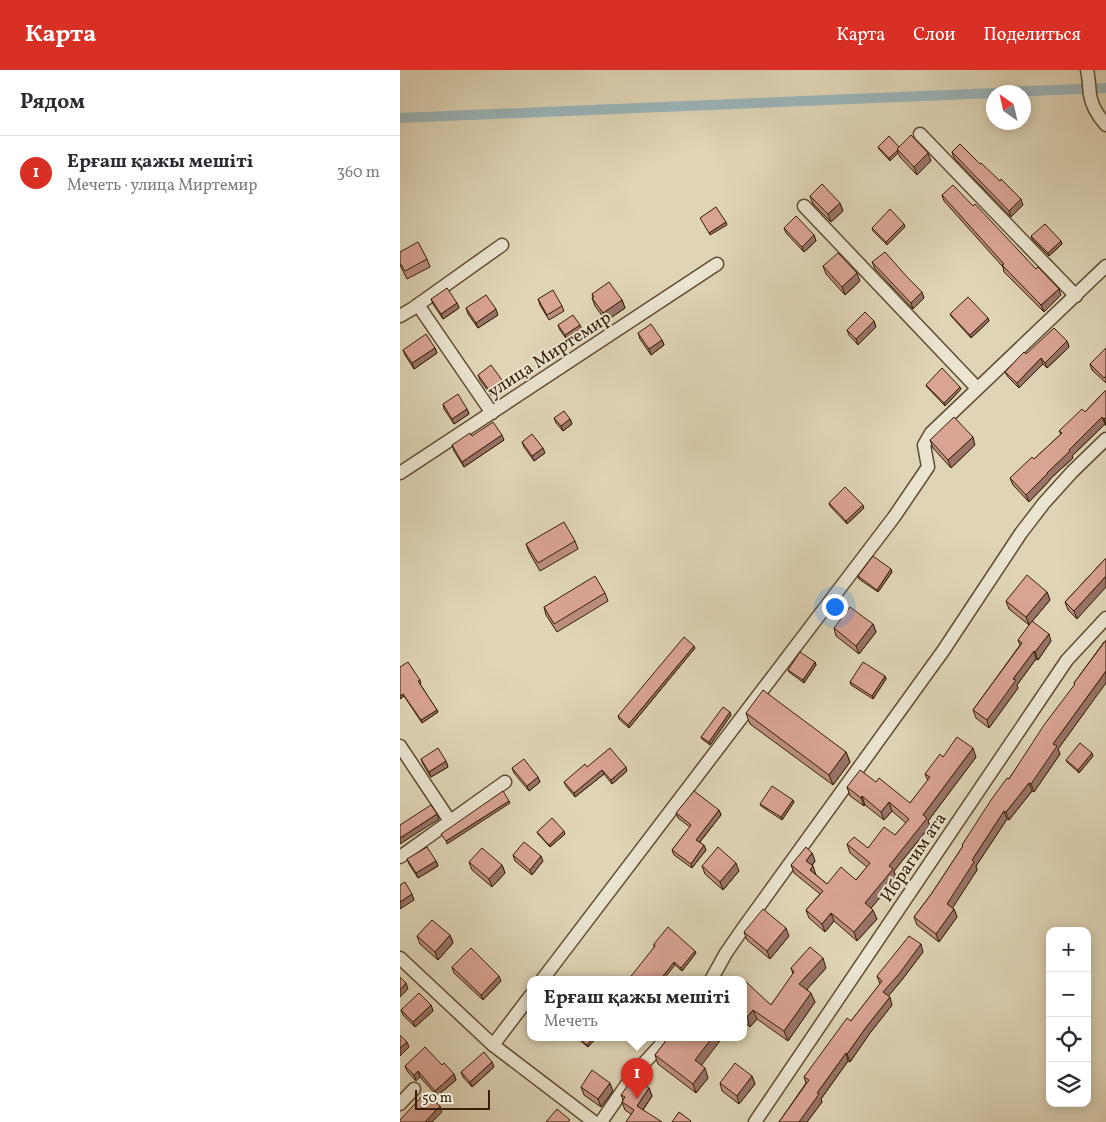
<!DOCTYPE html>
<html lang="ru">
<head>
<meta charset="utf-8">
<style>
  :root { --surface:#fff; --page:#f2f2f3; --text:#2b2b33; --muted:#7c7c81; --line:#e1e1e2; --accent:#d93025 }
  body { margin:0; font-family:Vollkorn,serif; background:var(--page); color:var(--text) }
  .controls { position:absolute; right:15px; bottom:15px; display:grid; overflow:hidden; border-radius:10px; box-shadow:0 2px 12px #0003 }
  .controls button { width:45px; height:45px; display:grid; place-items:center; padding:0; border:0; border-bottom:1px solid var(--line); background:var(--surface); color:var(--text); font:25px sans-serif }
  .compass { position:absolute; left:586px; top:15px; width:45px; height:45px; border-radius:50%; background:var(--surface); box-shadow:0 2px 12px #0003; rotate:326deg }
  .scale { position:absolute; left:15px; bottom:12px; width:75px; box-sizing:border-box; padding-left:5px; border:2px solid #361f06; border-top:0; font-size:14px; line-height:18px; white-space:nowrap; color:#361f06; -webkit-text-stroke:4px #eae4d0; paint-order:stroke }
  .you { position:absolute; left:434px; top:536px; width:18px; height:18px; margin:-12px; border:4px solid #fff; border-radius:50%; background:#1a73e8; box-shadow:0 0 0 8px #1a73e833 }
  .badge { display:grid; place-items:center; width:32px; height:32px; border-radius:50%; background:var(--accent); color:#fff; font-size:16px; font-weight:700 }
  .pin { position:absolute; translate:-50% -41px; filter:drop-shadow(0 1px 2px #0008) }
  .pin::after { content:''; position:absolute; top:26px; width:18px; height:15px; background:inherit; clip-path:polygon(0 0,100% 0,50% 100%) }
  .popup { position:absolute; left:127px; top:906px; width:220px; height:65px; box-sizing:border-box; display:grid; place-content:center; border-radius:10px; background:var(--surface); filter:drop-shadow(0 1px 4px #0005); font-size:16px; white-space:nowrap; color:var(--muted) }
  .popup b { font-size:19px; color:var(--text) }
  .popup::after { content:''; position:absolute; left:50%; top:100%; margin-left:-10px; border:10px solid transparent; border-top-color:var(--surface) }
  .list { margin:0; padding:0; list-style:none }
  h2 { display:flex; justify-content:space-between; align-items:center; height:65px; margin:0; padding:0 20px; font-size:21px }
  h2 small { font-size:16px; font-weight:400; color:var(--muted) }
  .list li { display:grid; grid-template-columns:32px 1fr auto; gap:15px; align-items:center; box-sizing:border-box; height:75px; padding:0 20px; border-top:1px solid var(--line) }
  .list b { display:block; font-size:19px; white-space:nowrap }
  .list p { margin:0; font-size:16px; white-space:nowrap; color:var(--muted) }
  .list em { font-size:16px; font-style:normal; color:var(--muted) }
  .icon { flex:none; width:28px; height:28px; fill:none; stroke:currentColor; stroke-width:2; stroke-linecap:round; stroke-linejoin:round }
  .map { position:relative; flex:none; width:706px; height:1052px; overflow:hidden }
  header { display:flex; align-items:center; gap:30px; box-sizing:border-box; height:70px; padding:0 25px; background:var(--accent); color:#fff }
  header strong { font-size:24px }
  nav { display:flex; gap:28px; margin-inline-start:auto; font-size:18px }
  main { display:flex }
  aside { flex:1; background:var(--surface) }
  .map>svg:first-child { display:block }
</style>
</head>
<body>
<header>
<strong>Карта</strong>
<nav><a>Карта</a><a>Слои</a><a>Поделиться</a></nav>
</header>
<main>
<aside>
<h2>Рядом<small></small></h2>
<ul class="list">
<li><span class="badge">1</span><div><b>Ерғаш қажы мешіті</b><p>Мечеть · улица Миртемир</p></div><em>360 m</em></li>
</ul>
</aside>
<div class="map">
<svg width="706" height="1052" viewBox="0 0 706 1052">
  <rect width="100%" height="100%" fill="#dfd5b6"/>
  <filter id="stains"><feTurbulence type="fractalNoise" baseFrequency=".004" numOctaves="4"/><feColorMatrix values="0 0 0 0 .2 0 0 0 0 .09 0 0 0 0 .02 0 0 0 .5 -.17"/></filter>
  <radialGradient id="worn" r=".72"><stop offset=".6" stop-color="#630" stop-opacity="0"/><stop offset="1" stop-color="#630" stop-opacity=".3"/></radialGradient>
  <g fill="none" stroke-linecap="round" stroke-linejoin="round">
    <g stroke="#9ab5ba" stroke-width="10">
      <polyline points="602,22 706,18"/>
      <polyline points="0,48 594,23"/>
    </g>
    <g stroke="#604c32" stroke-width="15">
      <g id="minor">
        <path d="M687,0c2,8 2,17 3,25 2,12 8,21 16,30"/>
        <polyline points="520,64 676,226"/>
        <polyline points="404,136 577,318"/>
        <polyline points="18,235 92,343"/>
        <polyline points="0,246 12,239 102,175"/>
        <polyline points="0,403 317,194"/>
        <polyline points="0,676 50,751"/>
        <polyline points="0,787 105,712"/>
        <polyline points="0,888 93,975 194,1052"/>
        <polyline points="142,910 494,447 528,397 524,375 531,363 706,196"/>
        <polyline points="311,910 326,883 344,857 543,581 621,463 644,433 672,402 706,369"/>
        <polyline points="93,975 131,925"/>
        <polyline points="0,1034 14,1019"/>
        <polyline points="201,1052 234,1004 267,968"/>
        <polyline points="355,1052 667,590 706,548"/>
      </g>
    </g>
    <use href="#minor" stroke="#eae4d0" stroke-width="12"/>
  </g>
  <g fill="#bb8d7f" stroke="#361f06">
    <polygon points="478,77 499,77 531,91 517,105 500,87 498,83 490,91 479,79"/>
    <polygon points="552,82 623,135 611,147 554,88"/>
    <polygon points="542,125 636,199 661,225 644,242 604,202 603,197 544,131"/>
    <polygon points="410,126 440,133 443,141 431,152 413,134"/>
    <polygon points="505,157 487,175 473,161 472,158"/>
    <polygon points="384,158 414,165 416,171 404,182 386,163"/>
    <polygon points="631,166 661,171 662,174 649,186 632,169"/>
    <polygon points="0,182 27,189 30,197 7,209 0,195"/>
    <polygon points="472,192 508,208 524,228 513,239 475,199"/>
    <polygon points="423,196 460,211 445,225 426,204"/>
    <polygon points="192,224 222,230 225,238 206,251 195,236 192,228 193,227"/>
    <polygon points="31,229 57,233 59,238 43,249 33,234"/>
    <polygon points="138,229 162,236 164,241 149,250 140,235"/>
    <polygon points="66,238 98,245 78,258 68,244"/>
    <polygon points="550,244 588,248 589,251 571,268 551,246"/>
    <polygon points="474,251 476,257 458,275 449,265 447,260"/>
    <polygon points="158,255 182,260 167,270 160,260"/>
    <polygon points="238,263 262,270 264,275 251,285 240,269"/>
    <polygon points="667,271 669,277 647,298 643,294 619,318 608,307 605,302 626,284"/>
    <polygon points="35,278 37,283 14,299 5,285 3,280"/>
    <polygon points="706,278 706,313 692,300 690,294"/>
    <polygon points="78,305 102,310 104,316 91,325 80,310"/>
    <polygon points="526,315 561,319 545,336 527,317"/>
    <polygon points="706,320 706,356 705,354 672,386 673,388 650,409 650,410 629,432 613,415 610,408 634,389 661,364 659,361 685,342"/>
    <polygon points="43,334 67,339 69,344 54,354 44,339"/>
    <polygon points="154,348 170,349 172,354 163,361 156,353"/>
    <polygon points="72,366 104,370 64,397 54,381 52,375"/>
    <polygon points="530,370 575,375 551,398 533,378"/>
    <polygon points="122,372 145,383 134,391 124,377"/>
    <polygon points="429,433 464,438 447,454 430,436"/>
    <polygon points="175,471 178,479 140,501 129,482 126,474"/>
    <polygon points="706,488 677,549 668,540 665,532"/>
    <polygon points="492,502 478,522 459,509 458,506"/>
    <polygon points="647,522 650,530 629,555 609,539 606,531"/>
    <polygon points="205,523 208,531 157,562 146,545 144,537"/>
    <polygon points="473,554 476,562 459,584 436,566 434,558"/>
    <polygon points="618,570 651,571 638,590 636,589 617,615 618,618 589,658 576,648 573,640 620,575"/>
    <polygon points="704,572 684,643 658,679 660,684 634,722 632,721 609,750 607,749 576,796 577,800 552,838 554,839 557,847 539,872 517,855 514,847 532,823 563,776 562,775 675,615 674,613"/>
    <polygon points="295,578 229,658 219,649 218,646"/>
    <polygon points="415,592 416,595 404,613 389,602 388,600"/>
    <polygon points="0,597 20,610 21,613 20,614 37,640 38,642 22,653 4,626 0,629"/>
    <polygon points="485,606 486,609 473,629 451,615 450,612"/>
    <polygon points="346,643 446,682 450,692 433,715 350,654"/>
    <polygon points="331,645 310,675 302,669 301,667"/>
    <polygon points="693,686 679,703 667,692 666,690"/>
    <polygon points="543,687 576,687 528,751 530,756 494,801 496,808 471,838 477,849 457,871 434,851 425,862 409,848 406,840 420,824 394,803 391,795 412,783 415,791 412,796 416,805 427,814 456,810 467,797 450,783 447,774 468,778 495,765 506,753 492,741 484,750 465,735 464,736 450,726 447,717 476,712 510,733 528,711 525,704"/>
    <polygon points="21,689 46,691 48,697 31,707 23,694"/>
    <polygon points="187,697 227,701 212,714 204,704 175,727 166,716 164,712"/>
    <polygon points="112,698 138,707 140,712 129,721 114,703"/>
    <polygon points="394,732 382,750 361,736 360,734"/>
    <polygon points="319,740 321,745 300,772 306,780 292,798 274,785 272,780 290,757 278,748 276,743"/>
    <polygon points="137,762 165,764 150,777 138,764"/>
    <polygon points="113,785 143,791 132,805 115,791"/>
    <polygon points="7,789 36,791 38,796 18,808 9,794"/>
    <polygon points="69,792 102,795 105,803 92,817 72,800"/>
    <polygon points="302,796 339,801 323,820 305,804"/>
    <polygon points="344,862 389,866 370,889 347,870"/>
    <polygon points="50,865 53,873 38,890 20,874 17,866"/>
    <polygon points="254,874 296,883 282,901 254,877"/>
    <polygon points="523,882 501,911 488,926 492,935 470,963 450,992 448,991 421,1029 422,1032 407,1052 379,1052 406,1013 404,1007 451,951 480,914 477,906"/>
    <polygon points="52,897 101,911 83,930 54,903"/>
    <polygon points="391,898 426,898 407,919 415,932 388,971 357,949 350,957 343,951 343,913 371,935 393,904"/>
    <polygon points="31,935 33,941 15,957 3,945 1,940"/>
    <polygon points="177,968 196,968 188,977"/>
    <polygon points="268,968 322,968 301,995 308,1008 296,1023 258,994 255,985"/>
    <polygon points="92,992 94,997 72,1017 63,1007 61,1002"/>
    <polygon points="42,995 54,1004 56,1010 37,1026 20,1007 16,1011 7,1001 5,996"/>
    <polygon points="352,1006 355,1014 339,1034 322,1021 320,1013"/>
    <polygon points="181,1017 213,1021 201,1037 184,1025"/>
    <polygon points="249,1018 252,1026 243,1040 231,1044 225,1040 222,1032 223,1030 221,1025"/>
  </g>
  <g fill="#997368" stroke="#361f06">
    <polygon points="497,80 498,83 490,91 489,88"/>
    <polygon points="528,83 531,91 517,105 514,97"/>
    <polygon points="621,129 623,135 611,147 609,141"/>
    <polygon points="440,133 443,141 431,152 428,144"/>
    <polygon points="326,152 327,155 310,165 309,163"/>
    <polygon points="504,154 505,157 487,175 486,172"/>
    <polygon points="414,165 416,171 404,182 402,177"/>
    <polygon points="661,171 662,174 649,186 648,183"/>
    <polygon points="457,203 460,211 445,225 442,217"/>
    <polygon points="659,219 661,225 644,242 641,235"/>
    <polygon points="522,222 524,228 513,239 511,233"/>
    <polygon points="222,230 225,238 206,251 203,243"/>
    <polygon points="57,233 59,238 43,249 41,244"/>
    <polygon points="96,239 98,245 78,258 76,253"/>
    <polygon points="588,248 589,251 571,268 570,265"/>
    <polygon points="474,251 476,257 458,275 456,269"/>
    <polygon points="180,255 182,260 167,270 165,265"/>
    <polygon points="262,270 264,275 251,285 249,279"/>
    <polygon points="667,271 669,277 647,298 645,293"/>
    <polygon points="35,278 37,283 14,299 12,293"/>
    <polygon points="641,288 643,294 619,318 617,313"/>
    <polygon points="102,310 104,316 91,325 89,320"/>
    <polygon points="560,317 561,319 545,336 544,333"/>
    <polygon points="67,339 69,344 54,354 52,349"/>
    <polygon points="702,347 705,354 672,386 673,388 650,409 650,410 629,432 626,425 669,380"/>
    <polygon points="706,347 706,355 704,349"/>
    <polygon points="170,349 172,354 163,361 161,356"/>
    <polygon points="102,365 104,370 64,397 62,392"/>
    <polygon points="573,367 575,375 551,398 548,390"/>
    <polygon points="143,378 145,383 134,391 132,386"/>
    <polygon points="463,435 464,438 447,454 446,451"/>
    <polygon points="491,499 492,502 478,522 477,520"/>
    <polygon points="706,506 706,517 677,549 674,541"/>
    <polygon points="647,522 650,530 629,555 626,547"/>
    <polygon points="473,554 476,562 459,584 456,576"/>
    <polygon points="649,564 651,571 638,590 635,582"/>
    <polygon points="294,576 295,578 229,658 228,655"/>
    <polygon points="634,581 636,589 617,615 618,618 589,658 587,650 613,609"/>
    <polygon points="415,592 416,595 404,613 403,610"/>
    <polygon points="706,601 706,613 658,679 660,684 634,722 631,714 653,674"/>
    <polygon points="485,606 486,609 473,629 472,626"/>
    <polygon points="3,624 4,626 0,629 0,626"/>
    <polygon points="37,640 38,642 22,653 21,650"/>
    <polygon points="330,642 331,645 310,675 309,672"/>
    <polygon points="573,678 576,687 528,751 530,756 494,801 496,808 468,842 465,833 489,796 523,745"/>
    <polygon points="446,682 450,692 433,715 429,705"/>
    <polygon points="692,683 693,686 679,703 678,700"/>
    <polygon points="46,691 48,697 31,707 29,702"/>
    <polygon points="226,697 227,701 212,714 211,710"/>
    <polygon points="202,700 204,704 175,727 174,723"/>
    <polygon points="138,707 140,712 129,721 127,716"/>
    <polygon points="629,713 632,721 609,750 606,742"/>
    <polygon points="462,726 465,735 464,736 461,728"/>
    <polygon points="393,730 394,732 382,750 381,747"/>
    <polygon points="109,731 110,733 47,774 46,771"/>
    <polygon points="489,732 492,741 484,750 481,742"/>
    <polygon points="319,740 321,745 298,774 296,770"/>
    <polygon points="604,741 607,749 576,796 577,800 550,842 547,834 572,790"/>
    <polygon points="37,744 39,749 0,774 0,768"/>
    <polygon points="164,761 165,764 150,777 149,775"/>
    <polygon points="304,775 306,780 292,798 291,794"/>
    <polygon points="412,783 415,791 409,799 406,791"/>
    <polygon points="141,786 143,791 132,805 130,800"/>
    <polygon points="36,791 38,796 18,808 16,803"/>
    <polygon points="336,793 339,801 323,820 320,812"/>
    <polygon points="102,795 105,803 92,817 89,809"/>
    <polygon points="413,796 416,805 410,800"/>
    <polygon points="12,824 14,830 0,839 0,832"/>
    <polygon points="554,839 557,847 539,872 536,864"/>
    <polygon points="473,840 477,849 457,871 454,862"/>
    <polygon points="431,843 434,851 425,862 422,854"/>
    <polygon points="386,858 389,866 370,889 367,881"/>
    <polygon points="50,865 53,873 38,890 35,882"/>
    <polygon points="521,874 523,882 501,911 486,929 483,922"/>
    <polygon points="295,881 296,883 282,901 281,898"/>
    <polygon points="423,888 426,898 403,924 399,914"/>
    <polygon points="274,892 275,895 263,910 260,910"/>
    <polygon points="99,906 101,911 83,930 81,925"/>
    <polygon points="6,913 8,919 0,927 0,920"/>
    <polygon points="411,923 415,932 388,971 384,961"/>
    <polygon points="490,927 492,935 470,963 450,992 447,984 467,956"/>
    <polygon points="31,935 33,941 15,957 13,952"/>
    <polygon points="353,940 357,949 350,957 347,947"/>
    <polygon points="193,968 196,968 188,977 187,975"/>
    <polygon points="312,968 322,968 298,1000 295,990"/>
    <polygon points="7,972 9,977 0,986 0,978"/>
    <polygon points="446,983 448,991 421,1029 422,1032 407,1052 399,1052 417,1023"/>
    <polygon points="92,992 94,997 72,1017 70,1012"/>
    <polygon points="305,998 308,1008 296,1023 293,1014"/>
    <polygon points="18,1001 20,1007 16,1011 14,1005"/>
    <polygon points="54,1004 56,1010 37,1026 35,1021"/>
    <polygon points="352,1006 355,1014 339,1034 337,1026"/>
    <polygon points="210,1013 213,1021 201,1037 198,1029"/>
    <polygon points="249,1018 252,1026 240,1044 237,1036"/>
    <polygon points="40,1036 42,1042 32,1052 25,1052"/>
  </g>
  <g fill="#daa494" stroke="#361f06">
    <polygon points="511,65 528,83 514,97 497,79"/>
    <polygon points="489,66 499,77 497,79 498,80 489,88 478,77"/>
    <polygon points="560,74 580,94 581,93 600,111 601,109 621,129 609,141 552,82"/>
    <polygon points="422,114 440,133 428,144 410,126"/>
    <polygon points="553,115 573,136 575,134 636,199 638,197 659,219 641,235 602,195 604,194 542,125"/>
    <polygon points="316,137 326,152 309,163 300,148"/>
    <polygon points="490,139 504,154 486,172 472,158"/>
    <polygon points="396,146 414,165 402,177 384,158"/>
    <polygon points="645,154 661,171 648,183 631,166"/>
    <polygon points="18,172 27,189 5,201 0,193 0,182"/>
    <polygon points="485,182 508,208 522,222 511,233 472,192"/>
    <polygon points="438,183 457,203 442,217 423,196"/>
    <polygon points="209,212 222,230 203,243 192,228 194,227 192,224"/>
    <polygon points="47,218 57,233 41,244 31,229"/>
    <polygon points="153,220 162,236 147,245 138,229"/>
    <polygon points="86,225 96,239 76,253 66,238"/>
    <polygon points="568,227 588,248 570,265 550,244"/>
    <polygon points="465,242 474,251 456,269 447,260"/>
    <polygon points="173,245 180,255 165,265 158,255"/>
    <polygon points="251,254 262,270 249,279 238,263"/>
    <polygon points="654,258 667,271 645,293 641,288 617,313 605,302 624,282 626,284"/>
    <polygon points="26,264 35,278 12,293 3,280"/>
    <polygon points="706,278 706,306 704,308 690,294"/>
    <polygon points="91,295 102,310 89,320 78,305"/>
    <polygon points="542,298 560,317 544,333 526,315"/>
    <polygon points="706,320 706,347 704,349 702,347 669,380 670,381 647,403 648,403 626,425 610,408 632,387 634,389 662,363 659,361 682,339 685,342"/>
    <polygon points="58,324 67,339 52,349 43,334"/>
    <polygon points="164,341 170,349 161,356 154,348"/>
    <polygon points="554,347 573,367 548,390 530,370"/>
    <polygon points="93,352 102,365 62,392 52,375 70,363 72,366"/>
    <polygon points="132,364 143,378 132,386 122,372"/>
    <polygon points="445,417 463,435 446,451 429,433"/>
    <polygon points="164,452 175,471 138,493 126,474"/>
    <polygon points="473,486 491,499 477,520 458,506"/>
    <polygon points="706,488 706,506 674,541 665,532"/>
    <polygon points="627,505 647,522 626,547 606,531"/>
    <polygon points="195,506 205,523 154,554 144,537"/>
    <polygon points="450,537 473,554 456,576 434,558"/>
    <polygon points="632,551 649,564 635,582 634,581 613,609 616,610 587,650 573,640 622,573 618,570"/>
    <polygon points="284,567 294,576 228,655 218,646"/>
    <polygon points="706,570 706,601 653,674 657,676 631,714 629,713 606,742 604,741 572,790 574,792 547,834 554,839 536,864 514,847 532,823 563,776 562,775 591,730 607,708 609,709 644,655 675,614 674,613"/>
    <polygon points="400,582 415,592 403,610 388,600"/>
    <polygon points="8,592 20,610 18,611 37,640 21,650 3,624 0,626 0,597"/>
    <polygon points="463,592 485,606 472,626 450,612"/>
    <polygon points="363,620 446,682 429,705 346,643"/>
    <polygon points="323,637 330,642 309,672 301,667"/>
    <polygon points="557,667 573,678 523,745 527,748 489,796 493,799 465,833 473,840 454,862 431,843 422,854 406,840 423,821 391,795 406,777 412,783 406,791 413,796 410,800 427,814 441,797 456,810 470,793 447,774 454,767 468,778 484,757 495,765 509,749 489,732 481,742 462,726 461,728 447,717 460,700 476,712 479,708 510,733 530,707 525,704 540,684 543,687"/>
    <polygon points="680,673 692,683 678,700 666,690"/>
    <polygon points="38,678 46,691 29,702 21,689"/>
    <polygon points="210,678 226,697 211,710 202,700 174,723 164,712 185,694 187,697"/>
    <polygon points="124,689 138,707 127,716 112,698"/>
    <polygon points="372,716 393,730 381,747 360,734"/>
    <polygon points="103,721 109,731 46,771 41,764"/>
    <polygon points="294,721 319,740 296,770 304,775 291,794 272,780 291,755 276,743"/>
    <polygon points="31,735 37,744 0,768 0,755"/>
    <polygon points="152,748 164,761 149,775 137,762"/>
    <polygon points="124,772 141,786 130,800 113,785"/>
    <polygon points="27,777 36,791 16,803 7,789"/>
    <polygon points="318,777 336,793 320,812 302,796"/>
    <polygon points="82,778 102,795 89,809 69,792"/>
    <polygon points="5,812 12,824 0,832 0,815"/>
    <polygon points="363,839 386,858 367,881 344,862"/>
    <polygon points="32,850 50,865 35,882 17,866"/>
    <polygon points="268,857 295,881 281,898 274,892 260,910 228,910 255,876 254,874"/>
    <polygon points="509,866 521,874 499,904 483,922 490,927 467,956 447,984 446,983 417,1023 419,1024 399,1052 379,1052 409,1010 404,1007 447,948 451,951 482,911 477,906"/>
    <polygon points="410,877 423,888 399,914 411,923 384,961 353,940 347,947 343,944 343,913 345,911 371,935 394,902 391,898"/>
    <polygon points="71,878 99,906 81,925 52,897"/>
    <polygon points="0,907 6,913 0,920"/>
    <polygon points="19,923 31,935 13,952 1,940"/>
    <polygon points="0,965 7,972 0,978"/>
    <polygon points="179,968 193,968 187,975"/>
    <polygon points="268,968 312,968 295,990 305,998 293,1014 255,985"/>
    <polygon points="25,977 42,995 44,993 54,1004 35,1021 18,1001 14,1005 5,996"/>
    <polygon points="84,982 92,992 70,1012 61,1002"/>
    <polygon points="335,993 352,1006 337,1026 320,1013"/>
    <polygon points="192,1000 210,1013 198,1029 181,1017"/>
    <polygon points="233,1008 249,1018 237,1036 262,1052 226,1052 234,1040 222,1032 225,1027 221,1025"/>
    <polygon points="25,1023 40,1036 25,1052 0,1052 0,1050"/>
    <polygon points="157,1039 170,1050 168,1052 146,1052"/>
    <polygon points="279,1042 291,1051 290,1052 272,1052"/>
  </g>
  <g text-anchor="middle" stroke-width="4" stroke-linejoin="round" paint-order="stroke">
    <g font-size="18" fill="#361f06" stroke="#eae4d0">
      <text transform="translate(149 284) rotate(-33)" y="6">улица Миртемир</text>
      <text transform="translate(513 787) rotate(-56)" y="6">Ибрагим ата</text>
    </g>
  </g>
  <rect width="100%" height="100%" filter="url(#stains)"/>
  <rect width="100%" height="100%" fill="url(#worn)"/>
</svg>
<div class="controls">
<button>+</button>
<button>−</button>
<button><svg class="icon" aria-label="locate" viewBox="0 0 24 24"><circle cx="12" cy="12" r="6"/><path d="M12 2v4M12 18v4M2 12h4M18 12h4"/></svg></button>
<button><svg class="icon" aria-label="layers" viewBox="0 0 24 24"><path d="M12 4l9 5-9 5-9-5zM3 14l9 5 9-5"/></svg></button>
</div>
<svg class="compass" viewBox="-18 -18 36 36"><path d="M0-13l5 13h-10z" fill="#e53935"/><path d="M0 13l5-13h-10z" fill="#7c7c81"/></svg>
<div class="scale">50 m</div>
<div class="you"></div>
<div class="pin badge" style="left:237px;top:1029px">1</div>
<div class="popup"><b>Ерғаш қажы мешіті</b>Мечеть</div>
</div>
</main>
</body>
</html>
